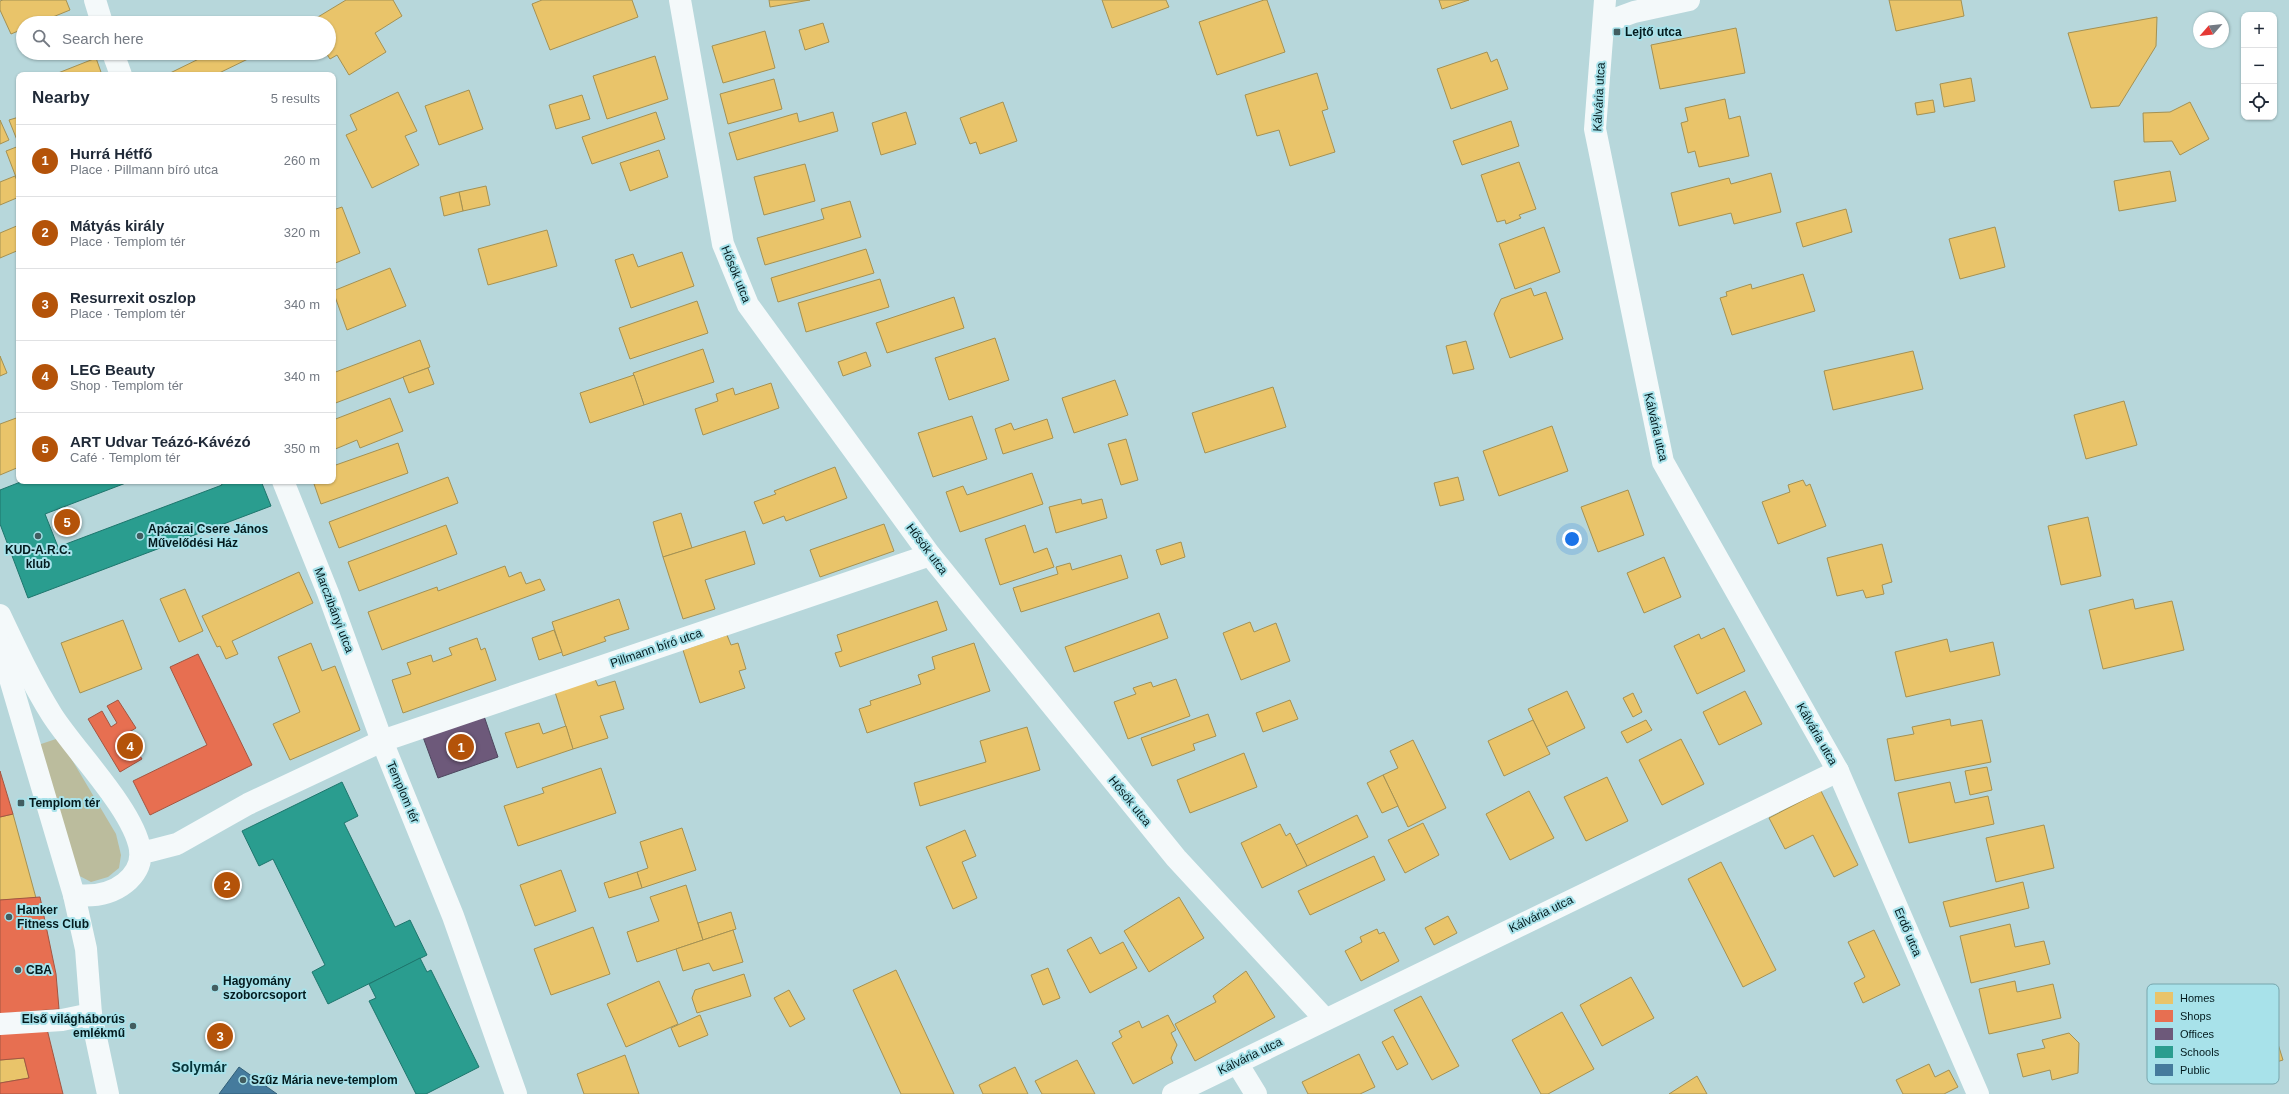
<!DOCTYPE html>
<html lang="en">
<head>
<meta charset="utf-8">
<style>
  :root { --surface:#fff; --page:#f6f6f7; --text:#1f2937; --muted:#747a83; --line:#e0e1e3; --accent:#b45309 }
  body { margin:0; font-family:Arial,sans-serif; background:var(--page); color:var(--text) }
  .controls { position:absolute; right:12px; top:12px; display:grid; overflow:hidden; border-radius:8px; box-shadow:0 1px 3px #0004 }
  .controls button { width:36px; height:36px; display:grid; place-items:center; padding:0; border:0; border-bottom:1px solid var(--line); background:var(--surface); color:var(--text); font:20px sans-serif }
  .compass { position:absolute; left:2193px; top:12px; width:36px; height:36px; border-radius:50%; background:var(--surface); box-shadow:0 1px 3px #0004; rotate:242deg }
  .you { position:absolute; left:1572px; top:539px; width:14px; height:14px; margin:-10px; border:3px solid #fff; border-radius:50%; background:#1a73e8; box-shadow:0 0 0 6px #1a73e833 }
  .badge { display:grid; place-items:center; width:26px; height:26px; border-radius:50%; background:var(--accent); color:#fff; font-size:13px; font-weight:700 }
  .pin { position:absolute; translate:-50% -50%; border:2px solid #fff; box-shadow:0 1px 4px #0006 }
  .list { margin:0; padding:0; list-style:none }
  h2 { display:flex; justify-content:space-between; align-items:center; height:52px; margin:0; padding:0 16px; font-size:17px }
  h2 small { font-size:13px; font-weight:400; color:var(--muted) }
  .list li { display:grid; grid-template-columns:26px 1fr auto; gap:12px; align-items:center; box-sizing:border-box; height:72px; padding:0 16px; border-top:1px solid var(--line) }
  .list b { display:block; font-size:15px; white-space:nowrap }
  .list p { margin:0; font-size:13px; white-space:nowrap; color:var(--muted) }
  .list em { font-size:13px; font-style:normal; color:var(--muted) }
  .icon { flex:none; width:22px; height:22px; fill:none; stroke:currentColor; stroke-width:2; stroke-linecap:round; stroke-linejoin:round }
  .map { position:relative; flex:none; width:2289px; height:1094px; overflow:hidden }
  .search { position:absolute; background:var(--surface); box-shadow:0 1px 3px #0004; left:16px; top:16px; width:320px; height:44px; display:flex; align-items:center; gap:10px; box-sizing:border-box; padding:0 14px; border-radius:22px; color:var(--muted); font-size:15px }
  .panel { position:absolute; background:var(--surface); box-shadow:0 1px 3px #0004; left:16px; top:72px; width:320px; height:412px; border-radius:8px }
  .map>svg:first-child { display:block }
</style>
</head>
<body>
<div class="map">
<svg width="2289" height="1094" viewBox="0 0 2289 1094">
  <rect width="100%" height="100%" fill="#b7d7db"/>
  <polygon fill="#bbbc9d" points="59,738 116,834 121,855 119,868 108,877 91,882 74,873 38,745"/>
  <g fill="#e9c46a" stroke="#a49153">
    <polygon points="3,0 66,0 70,10 38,23 23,23 23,29 11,34 0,10 0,1"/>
    <polygon points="346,0 393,0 402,16 375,33 386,52 349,75 337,55 330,59 326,53 329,53 329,23 308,23"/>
    <polygon points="542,0 632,0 638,17 550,50 532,4"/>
    <polygon points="769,0 810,0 770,7"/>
    <polygon points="1102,0 1166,0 1169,7 1112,28"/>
    <polygon points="1264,0 1267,0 1285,52 1217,75 1199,22"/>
    <polygon points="1439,0 1469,0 1442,9"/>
    <polygon points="1889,0 1961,0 1964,16 1896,31"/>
    <polygon points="2157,17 2156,46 2119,106 2091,108 2068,33"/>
    <polygon points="823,23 829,42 805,50 799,30"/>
    <polygon points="1736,28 1745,73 1660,89 1651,45"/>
    <polygon points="765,31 775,68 723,83 712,46"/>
    <polygon points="1487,52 1491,62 1497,59 1508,89 1451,109 1437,69"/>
    <polygon points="211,53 250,53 252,57 215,75 166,75"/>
    <polygon points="655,56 668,99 607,119 593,76"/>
    <polygon points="96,58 102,75 53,75"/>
    <polygon points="1317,73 1328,109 1322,111 1335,152 1290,166 1279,130 1257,136 1245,95"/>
    <polygon points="1971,78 1975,101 1944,107 1940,84"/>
    <polygon points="774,79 782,109 728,124 720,94"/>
    <polygon points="469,90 483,129 439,145 425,106"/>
    <polygon points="398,92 417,131 405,136 419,165 372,188 346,135 357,130 350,115"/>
    <polygon points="582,95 590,119 556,129 549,105"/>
    <polygon points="1725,99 1729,119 1740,116 1749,156 1699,167 1695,151 1688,153 1681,123 1688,121 1685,108"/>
    <polygon points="1933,100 1935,112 1917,115 1915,103"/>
    <polygon points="1003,102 1017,141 980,154 976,142 970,144 960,118"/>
    <polygon points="2190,102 2209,139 2180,155 2172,141 2144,142 2143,113 2170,112"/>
    <polygon points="656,112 665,139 592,164 582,137"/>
    <polygon points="833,112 838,131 737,160 729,133 797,113 799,122"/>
    <polygon points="906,112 916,144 881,155 872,123"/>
    <polygon points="19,117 19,140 17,140 9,120"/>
    <polygon points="0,120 9,140 0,144"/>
    <polygon points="1511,121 1519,146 1462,165 1453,141"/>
    <polygon points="19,146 19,185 6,151"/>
    <polygon points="659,150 668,177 630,191 620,163"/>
    <polygon points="1519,162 1536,209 1519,215 1521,218 1506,224 1505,220 1497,222 1481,175"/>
    <polygon points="805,164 815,201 764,215 754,177"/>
    <polygon points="2170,171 2176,201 2119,211 2114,181"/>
    <polygon points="1771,173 1781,212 1734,224 1731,213 1679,226 1671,193 1729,178 1731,184"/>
    <polygon points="15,176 19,185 19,197 0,205 0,182"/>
    <polygon points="486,186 490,205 463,211 459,192"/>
    <polygon points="459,192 463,211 444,216 440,197"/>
    <polygon points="850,201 861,237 765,265 757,238 824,219 821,209"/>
    <polygon points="342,207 360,253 333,264 333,210"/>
    <polygon points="1846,209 1852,232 1803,247 1796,223"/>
    <polygon points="19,225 19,250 0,258 0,233"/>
    <polygon points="1544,227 1560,272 1515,289 1499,244"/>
    <polygon points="1995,227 2005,267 1960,279 1949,239"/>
    <polygon points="547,230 557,266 488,285 478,249"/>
    <polygon points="866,249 874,273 778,302 771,278"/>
    <polygon points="682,252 694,286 631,308 615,260 633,254 638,267"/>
    <polygon points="390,268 406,306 347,330 333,291"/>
    <polygon points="1803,274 1815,311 1732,335 1720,298 1727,296 1726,292 1751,284 1752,289"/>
    <polygon points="880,279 889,307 806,332 798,303"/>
    <polygon points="1531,288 1534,296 1546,292 1563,339 1510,358 1494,314 1501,299"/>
    <polygon points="954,297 964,328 887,353 876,323"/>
    <polygon points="697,301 708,333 630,359 619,328"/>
    <polygon points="995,338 1009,380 949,400 935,358"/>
    <polygon points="420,340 430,367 333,404 333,373"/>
    <polygon points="1466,341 1474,369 1453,374 1446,346"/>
    <polygon points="703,349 714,382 644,405 633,373"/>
    <polygon points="1913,351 1923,389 1833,410 1824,371"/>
    <polygon points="866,352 871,366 843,376 838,362"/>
    <polygon points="0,356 7,373 0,376"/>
    <polygon points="428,368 434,384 409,393 403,377"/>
    <polygon points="634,375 644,405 590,423 580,393"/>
    <polygon points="1115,380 1128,415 1074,433 1062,398"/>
    <polygon points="771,383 779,408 703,435 695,409 718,401 716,394 733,388 735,395"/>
    <polygon points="1273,387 1286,427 1205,453 1192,413"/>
    <polygon points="390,398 403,431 360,448 357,440 333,450 333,420"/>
    <polygon points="2124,401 2137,445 2086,459 2074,415"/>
    <polygon points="972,416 987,459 933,477 918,433"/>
    <polygon points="19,417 19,467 0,475 0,424"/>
    <polygon points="1047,419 1053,438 1003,454 995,429 1011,423 1014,430"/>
    <polygon points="1552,426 1568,471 1499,496 1483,451"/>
    <polygon points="1126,439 1138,480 1121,485 1108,444"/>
    <polygon points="398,443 408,473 321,504 313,481 333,481 333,466"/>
    <polygon points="835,467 847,498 786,521 784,516 763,524 754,502 776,494 774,491"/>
    <polygon points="1032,473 1043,504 960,532 946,492 963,486 967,495"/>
    <polygon points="448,477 458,503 339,548 329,522"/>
    <polygon points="1458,477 1464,500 1440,506 1434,483"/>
    <polygon points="1803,480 1806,486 1810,484 1826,526 1778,544 1762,502 1790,492 1788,485"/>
    <polygon points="1628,490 1644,535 1598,552 1581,507"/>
    <polygon points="1081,499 1082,504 1102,499 1107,518 1056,533 1049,507"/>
    <polygon points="681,513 692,548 663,557 653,522"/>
    <polygon points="2088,517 2101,576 2061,585 2048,526"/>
    <polygon points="884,524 894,551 820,577 810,550"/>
    <polygon points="446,525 457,554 359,591 348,562"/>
    <polygon points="1025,525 1034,553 1047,548 1054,567 1000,585 985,539"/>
    <polygon points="745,531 755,564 705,580 715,609 683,619 663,557"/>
    <polygon points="1181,542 1185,557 1161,565 1156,550"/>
    <polygon points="1882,544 1892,582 1882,585 1884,594 1866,598 1863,590 1837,596 1827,558"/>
    <polygon points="1121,555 1128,578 1021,612 1013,588 1058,574 1056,567 1070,563 1072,570"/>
    <polygon points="1664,557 1681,597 1644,613 1627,573"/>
    <polygon points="505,566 509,577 521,572 526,584 540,579 545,590 382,650 368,612 437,587 438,591"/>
    <polygon points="299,572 313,603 232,641 238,654 226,659 220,646 217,647 202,616"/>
    <polygon points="185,589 203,631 179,642 160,599"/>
    <polygon points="619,599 629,629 604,637 606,641 563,656 552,622"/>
    <polygon points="2133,599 2135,609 2172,601 2184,650 2103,669 2089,610"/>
    <polygon points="937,601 947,630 840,667 835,653 842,651 837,635"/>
    <polygon points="1159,613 1168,638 1074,672 1065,647"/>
    <polygon points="123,620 142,669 80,693 61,643"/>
    <polygon points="1250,622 1254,632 1276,623 1290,661 1241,680 1223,633"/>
    <polygon points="1724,628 1745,671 1697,694 1674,646 1699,634 1701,639"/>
    <polygon points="554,630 562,652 539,660 532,638"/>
    <polygon points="727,635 731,645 738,643 746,669 739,671 745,688 700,703 683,650"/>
    <polygon points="477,638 481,650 485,648 496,680 403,713 392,680 411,674 407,663 431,655 433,662 452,655 449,648"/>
    <polygon points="1947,639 1950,652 1993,642 2000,675 1906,697 1895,652"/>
    <polygon points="311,643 322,671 335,666 360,730 290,760 273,724 300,712 278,657"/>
    <polygon points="974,643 990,691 867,733 859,709 871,705 870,701 921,684 918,675 935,669 932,657"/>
    <polygon points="595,679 598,686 615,681 624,709 600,716 608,738 573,749 555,692"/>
    <polygon points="1176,679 1190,716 1128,739 1114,702 1136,694 1133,688 1151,682 1153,687"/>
    <polygon points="1567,691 1585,728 1546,747 1528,709"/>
    <polygon points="1745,691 1762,724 1719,745 1703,712"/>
    <polygon points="1633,693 1642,712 1633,717 1623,698"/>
    <polygon points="1290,700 1298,719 1263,732 1256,713"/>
    <polygon points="1208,714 1216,736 1193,744 1195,750 1152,766 1141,738"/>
    <polygon points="1950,719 1951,726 1982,720 1991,762 1895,781 1887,739 1914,734 1912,727"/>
    <polygon points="1533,720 1550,754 1504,776 1488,741"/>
    <polygon points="1646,720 1652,730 1627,743 1621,732"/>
    <polygon points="539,723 543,734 566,726 573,749 517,768 505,733"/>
    <polygon points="1027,727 1040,770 920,806 914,783 986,762 980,741"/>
    <polygon points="1681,739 1704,784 1662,805 1639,760"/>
    <polygon points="1413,740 1446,808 1408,827 1383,775 1398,768 1390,751"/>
    <polygon points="1244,753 1257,787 1190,813 1177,780"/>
    <polygon points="1987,767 1992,790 1970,795 1965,771"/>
    <polygon points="601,768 616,813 518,846 504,806 544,793 542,788"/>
    <polygon points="1383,775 1398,806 1382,813 1367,783"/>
    <polygon points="1607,777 1628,821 1586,841 1564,797"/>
    <polygon points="1950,782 1955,803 1988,796 1994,824 1909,843 1898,793"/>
    <polygon points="1529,791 1554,838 1510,860 1486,814"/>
    <polygon points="1821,791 1858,865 1834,877 1813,835 1785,849 1769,818"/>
    <polygon points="13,814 36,898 0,900 0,817"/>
    <polygon points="1357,815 1368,837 1307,866 1296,845"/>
    <polygon points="1423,823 1439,855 1405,873 1388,840"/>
    <polygon points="1280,824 1286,836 1290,833 1307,866 1262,888 1241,843"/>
    <polygon points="2044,825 2054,868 1996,882 1986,838"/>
    <polygon points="682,828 696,870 642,888 637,872 648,868 640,842"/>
    <polygon points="965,830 976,856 962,862 977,898 953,909 926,847"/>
    <polygon points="1374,856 1385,880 1310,915 1298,891"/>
    <polygon points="1721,862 1776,970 1743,987 1688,879"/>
    <polygon points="561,870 576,911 535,926 520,885"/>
    <polygon points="637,872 642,888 609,898 604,883"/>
    <polygon points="2023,882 2029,908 1950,927 1943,902"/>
    <polygon points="686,885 703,940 637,962 627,932 659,921 650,897"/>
    <polygon points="1179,897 1204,938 1149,972 1124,931"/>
    <polygon points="731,912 736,929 703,940 698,923"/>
    <polygon points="1448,916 1457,933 1434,945 1425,928"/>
    <polygon points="2010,924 2015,947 2044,941 2050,964 1971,983 1960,936"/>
    <polygon points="593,927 610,974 551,995 534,949"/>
    <polygon points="1377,929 1379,934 1384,932 1399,961 1361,981 1345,951 1362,942 1360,937"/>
    <polygon points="733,930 743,962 713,971 709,963 683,971 676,949"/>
    <polygon points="1874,930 1900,985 1863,1003 1854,983 1865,977 1848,942"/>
    <polygon points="1091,937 1100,954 1123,942 1137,968 1090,993 1067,950"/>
    <polygon points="1048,968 1060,998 1043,1005 1031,975"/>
    <polygon points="896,970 954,1094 901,1094 853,990"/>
    <polygon points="1246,971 1275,1017 1195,1061 1175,1024 1216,1002 1213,996"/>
    <polygon points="744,974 751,996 697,1013 692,998 695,990"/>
    <polygon points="1631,977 1654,1018 1602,1046 1580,1005"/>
    <polygon points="659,981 678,1024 626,1047 607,1004"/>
    <polygon points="2015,981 2017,992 2053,984 2061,1018 1989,1034 1979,989"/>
    <polygon points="789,990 805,1019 790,1027 774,998"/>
    <polygon points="1421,996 1459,1066 1432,1080 1394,1010"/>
    <polygon points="1562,1012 1594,1069 1548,1094 1541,1094 1512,1040"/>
    <polygon points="700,1015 708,1035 679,1047 671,1028"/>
    <polygon points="1168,1015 1176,1030 1171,1033 1177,1045 1171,1058 1173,1063 1133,1084 1112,1043 1122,1037 1119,1031 1139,1021 1142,1028"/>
    <polygon points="2273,1028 2283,1060 2226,1077 2217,1045"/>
    <polygon points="2069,1033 2079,1043 2078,1073 2052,1080 2050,1070 2023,1077 2017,1054 2045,1048 2042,1040"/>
    <polygon points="1393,1036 1408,1064 1397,1070 1382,1042"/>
    <polygon points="1359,1054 1375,1087 1360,1094 1308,1094 1302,1082"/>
    <polygon points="625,1055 639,1094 584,1094 577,1074"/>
    <polygon points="24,1058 29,1078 0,1083 0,1060"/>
    <polygon points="1077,1060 1095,1094 1042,1094 1035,1081"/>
    <polygon points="1929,1064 1935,1077 1949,1070 1958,1087 1944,1094 1903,1094 1896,1080"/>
    <polygon points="1015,1067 1028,1094 983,1094 979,1085"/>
    <polygon points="1697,1076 1707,1094 1669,1094"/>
  </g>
  <g fill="#e76f51" stroke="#a35642">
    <polygon points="198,654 252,765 150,815 133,781 207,745 170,667"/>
    <polygon points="118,700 136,728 126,734 142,759 120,772 88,719 102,711 111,727 117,723 107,706"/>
    <polygon points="0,771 13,814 0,817"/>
    <polygon points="40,897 56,974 59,1009 0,1014 0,900"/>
    <polygon points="47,1029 63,1094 0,1094 0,1083 29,1078 24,1058 0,1060 0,1033"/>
  </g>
  <polygon fill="#6d597a" stroke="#4d465e" points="484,716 498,757 438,778 423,737"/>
  <g fill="#2a9d8f" stroke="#1e766d">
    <polygon points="23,481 131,481 45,514 58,547 222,485 220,481 261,481 271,506 28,598 0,524 0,490"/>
    <polygon points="342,782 358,816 344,823 395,927 410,920 427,955 328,1004 312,972 325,965 273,859 259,866 242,831"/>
    <polygon points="420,958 427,972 431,970 479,1067 426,1094 416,1094 369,1001 376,998 369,984"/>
  </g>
  <polygon fill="#457b9d" stroke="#315e77" points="239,1067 277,1094 219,1094"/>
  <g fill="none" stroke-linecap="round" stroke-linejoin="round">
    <g stroke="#f4f9fa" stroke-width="22">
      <polyline points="95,0 102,23"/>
      <polyline points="680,0 723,244 748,305 930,555 1176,858 1325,1019"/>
      <polyline points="1605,0 1595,129 1663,462 1838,771 1978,1094"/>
      <polyline points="1604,23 1634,12 1689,0"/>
      <polyline points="113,53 121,75"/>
      <polyline points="283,481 328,593 382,741 453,916 516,1094"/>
      <path d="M0,615c16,34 32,68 52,100 23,36 81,94 88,134 2,14 -4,25 -15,34 -15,12 -32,14 -51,12"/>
      <polyline points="0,645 74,895 86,949 91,1014 108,1094"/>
      <polyline points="140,850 150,851 177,844 248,804 382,741 930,555"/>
      <polyline points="0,1024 62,1020 91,1014"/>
      <polyline points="1237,1063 1256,1094"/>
      <polyline points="1173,1094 1838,771"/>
    </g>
  </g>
  <g fill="#425d60" stroke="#a8e2ea" stroke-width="1.5">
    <rect x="1613" y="28" width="8" height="8" rx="2"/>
    <circle cx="38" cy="536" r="4"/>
    <circle cx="140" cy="536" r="4"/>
    <rect x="17" y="799" width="8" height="8" rx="2"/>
    <circle cx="9" cy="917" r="4"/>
    <circle cx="18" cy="970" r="4"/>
    <circle cx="215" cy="988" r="4"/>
    <circle cx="133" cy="1026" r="4"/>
    <circle cx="243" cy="1080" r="4"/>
  </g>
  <g text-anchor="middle" stroke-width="4" stroke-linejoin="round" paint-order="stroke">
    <g font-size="12" font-weight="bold" fill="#031b1e" stroke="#a8e2ea" text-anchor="start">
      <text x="1625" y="36">Lejtő utca</text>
      <text x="148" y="533">Apáczai Csere János<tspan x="148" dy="14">Művelődési Ház</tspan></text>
      <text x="38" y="554" text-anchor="middle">KUD-A.R.C.<tspan x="38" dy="14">klub</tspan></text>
      <text x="29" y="807">Templom tér</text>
      <text x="17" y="914">Hanker<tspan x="17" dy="14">Fitness Club</tspan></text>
      <text x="26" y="974">CBA</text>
      <text x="223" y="985">Hagyomány<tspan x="223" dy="14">szoborcsoport</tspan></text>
      <text x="125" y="1023" text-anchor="end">Első világháborús<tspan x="125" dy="14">emlékmű</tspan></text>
      <text x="251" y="1084">Szűz Mária neve-templom</text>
    </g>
    <g font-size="12" fill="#031b1e" stroke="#a8e2ea">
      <text transform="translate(1599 97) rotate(-87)" y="4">Kálvária utca</text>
      <text transform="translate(736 274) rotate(68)" y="4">Hősök utca</text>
      <text transform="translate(1656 427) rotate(77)" y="4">Kálvária utca</text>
      <text transform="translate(927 549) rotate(53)" y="4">Hősök utca</text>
      <text transform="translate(334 610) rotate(69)" y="4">Marczibányi utca</text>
      <text transform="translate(656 648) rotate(-19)" y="4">Pillmann bíró utca</text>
      <text transform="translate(1817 734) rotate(60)" y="4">Kálvária utca</text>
      <text transform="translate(403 792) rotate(67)" y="4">Templom tér</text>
      <text transform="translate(1130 801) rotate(51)" y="4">Hősök utca</text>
      <text transform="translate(1541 914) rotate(-26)" y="4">Kálvária utca</text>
      <text transform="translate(1908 932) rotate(67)" y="4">Erdő utca</text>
      <text transform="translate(1250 1056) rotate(-26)" y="4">Kálvária utca</text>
    </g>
    <g font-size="14" font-weight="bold" fill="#043439" stroke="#a8e2ea">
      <text x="199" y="1072">Solymár</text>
    </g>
  </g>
  <rect x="2147" y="984" width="132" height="100" rx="6" fill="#a8e2ea" stroke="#76a6ad" stroke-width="1"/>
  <rect x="2155" y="992" width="18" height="12" fill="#e9c46a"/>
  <rect x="2155" y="1010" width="18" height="12" fill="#e76f51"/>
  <rect x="2155" y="1028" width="18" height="12" fill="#6d597a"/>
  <rect x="2155" y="1046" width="18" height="12" fill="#2a9d8f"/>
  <rect x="2155" y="1064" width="18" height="12" fill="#457b9d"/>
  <g font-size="11" fill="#031b1e">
    <text x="2180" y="1002">Homes</text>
    <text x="2180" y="1020">Shops</text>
    <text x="2180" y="1038">Offices</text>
    <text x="2180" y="1056">Schools</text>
    <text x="2180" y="1074">Public</text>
  </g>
</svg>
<div class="controls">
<button>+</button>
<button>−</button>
<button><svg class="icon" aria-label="locate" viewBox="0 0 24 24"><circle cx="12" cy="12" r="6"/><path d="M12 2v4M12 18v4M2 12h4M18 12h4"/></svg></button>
</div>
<svg class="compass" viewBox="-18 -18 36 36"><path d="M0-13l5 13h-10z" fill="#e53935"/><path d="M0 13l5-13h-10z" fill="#747a83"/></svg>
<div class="you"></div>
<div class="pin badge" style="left:461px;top:747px">1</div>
<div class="pin badge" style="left:227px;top:885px">2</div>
<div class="pin badge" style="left:220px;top:1036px">3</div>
<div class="pin badge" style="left:130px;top:746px">4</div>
<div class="pin badge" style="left:67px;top:522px">5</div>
<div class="search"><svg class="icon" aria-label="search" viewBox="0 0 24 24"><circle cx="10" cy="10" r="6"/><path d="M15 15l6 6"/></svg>Search here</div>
<section class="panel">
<h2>Nearby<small>5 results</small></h2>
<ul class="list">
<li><span class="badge">1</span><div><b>Hurrá Hétfő</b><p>Place · Pillmann bíró utca</p></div><em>260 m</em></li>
<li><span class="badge">2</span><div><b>Mátyás király</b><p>Place · Templom tér</p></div><em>320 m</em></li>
<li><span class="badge">3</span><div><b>Resurrexit oszlop</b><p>Place · Templom tér</p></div><em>340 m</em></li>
<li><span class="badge">4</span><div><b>LEG Beauty</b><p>Shop · Templom tér</p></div><em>340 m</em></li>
<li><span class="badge">5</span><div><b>ART Udvar Teázó-Kávézó</b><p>Café · Templom tér</p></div><em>350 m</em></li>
</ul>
</section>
</div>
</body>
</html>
